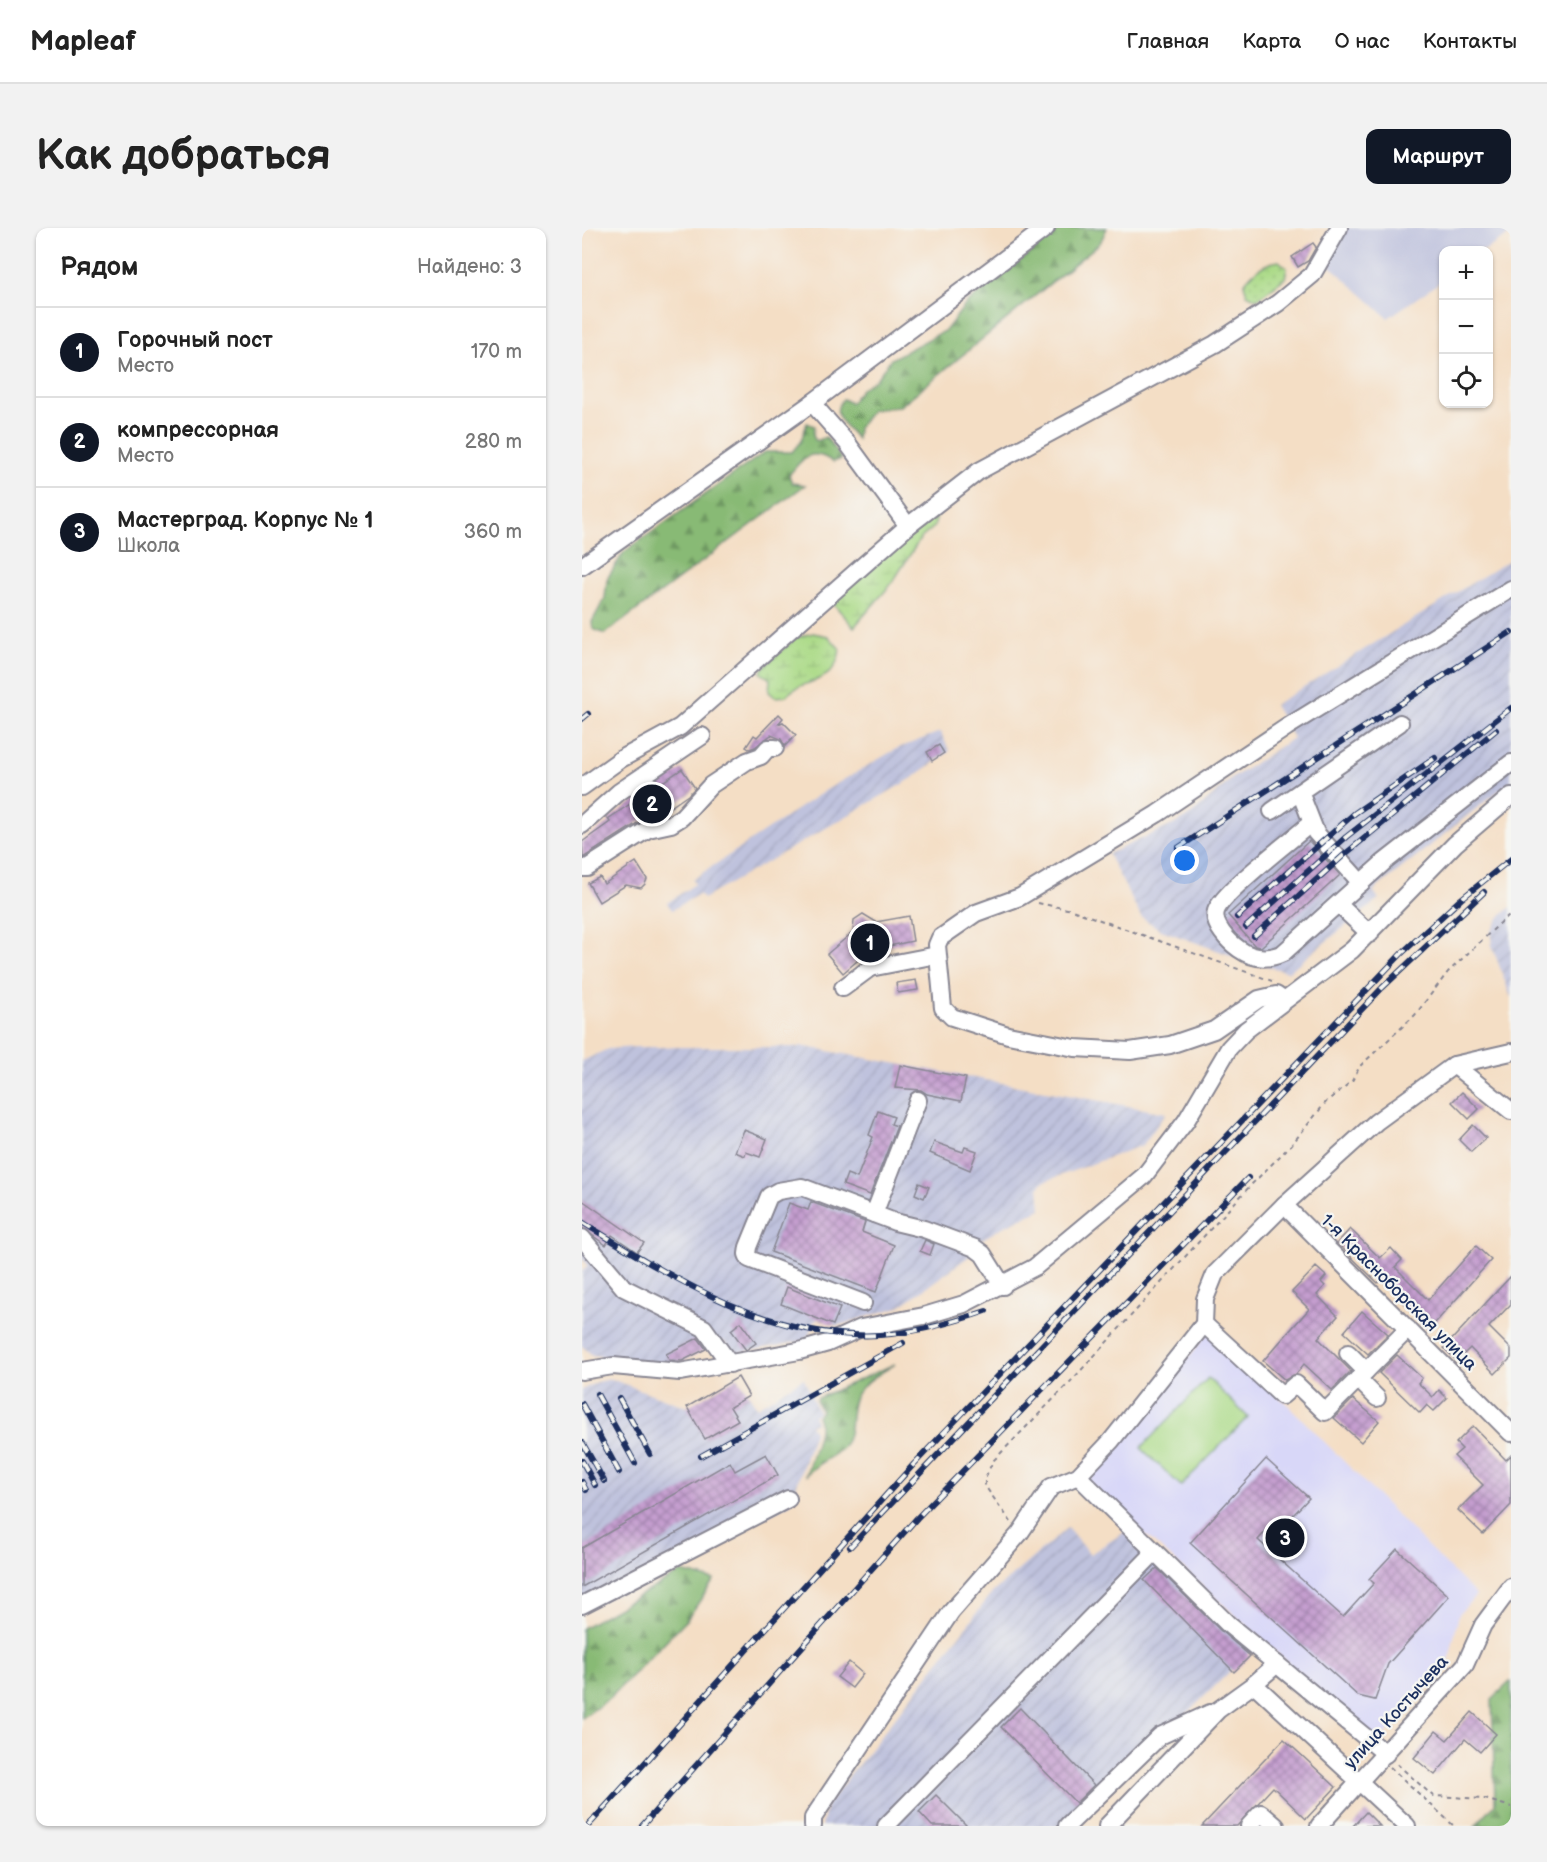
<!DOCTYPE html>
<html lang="ru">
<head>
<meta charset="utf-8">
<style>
  :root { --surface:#fff; --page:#f2f2f2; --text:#222; --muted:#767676; --line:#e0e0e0; --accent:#111827 }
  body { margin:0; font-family:"Balsamiq Sans",sans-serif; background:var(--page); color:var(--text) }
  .controls { position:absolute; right:18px; top:18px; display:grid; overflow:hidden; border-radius:12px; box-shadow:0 2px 4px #0004 }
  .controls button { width:54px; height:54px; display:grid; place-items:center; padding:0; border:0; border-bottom:2px solid var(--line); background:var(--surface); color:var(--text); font:30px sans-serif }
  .you { position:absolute; left:603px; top:633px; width:21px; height:21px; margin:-15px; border:4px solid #fff; border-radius:50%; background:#1a73e8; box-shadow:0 0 0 9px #1a73e833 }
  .badge { display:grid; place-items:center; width:39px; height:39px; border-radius:50%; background:var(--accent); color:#fff; font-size:20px; font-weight:700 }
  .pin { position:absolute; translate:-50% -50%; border:3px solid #fff; box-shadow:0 2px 6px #0006 }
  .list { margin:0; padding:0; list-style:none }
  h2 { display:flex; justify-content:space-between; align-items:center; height:78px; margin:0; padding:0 24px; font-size:26px }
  h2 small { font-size:20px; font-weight:400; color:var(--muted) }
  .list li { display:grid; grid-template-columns:39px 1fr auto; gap:18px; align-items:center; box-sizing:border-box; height:90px; padding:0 24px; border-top:2px solid var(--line) }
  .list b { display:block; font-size:22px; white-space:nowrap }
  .list p { margin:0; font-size:20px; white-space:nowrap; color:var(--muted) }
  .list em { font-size:20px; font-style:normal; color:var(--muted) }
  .icon { flex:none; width:33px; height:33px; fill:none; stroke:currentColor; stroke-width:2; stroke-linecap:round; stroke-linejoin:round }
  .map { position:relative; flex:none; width:929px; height:1598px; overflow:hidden; border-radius:12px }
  header { display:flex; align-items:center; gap:36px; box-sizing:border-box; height:84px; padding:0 30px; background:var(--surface); border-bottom:2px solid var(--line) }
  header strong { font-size:28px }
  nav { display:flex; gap:33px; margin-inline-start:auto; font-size:21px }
  .intro { display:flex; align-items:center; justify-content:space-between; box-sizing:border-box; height:144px; padding:0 36px }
  h1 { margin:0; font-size:42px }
  .button { padding:15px 27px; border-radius:12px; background:var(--accent); color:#fff; font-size:21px; font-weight:700 }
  main { display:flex; gap:36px; padding:0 36px }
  aside { flex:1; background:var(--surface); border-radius:12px; box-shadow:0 2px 4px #0004 }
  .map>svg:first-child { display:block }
</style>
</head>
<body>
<header>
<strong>Mapleaf</strong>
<nav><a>Главная</a><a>Карта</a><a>О нас</a><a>Контакты</a></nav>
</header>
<div class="intro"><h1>Как добраться</h1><a class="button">Маршрут</a></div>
<main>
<aside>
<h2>Рядом<small>Найдено: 3</small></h2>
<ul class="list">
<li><span class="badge">1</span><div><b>Горочный пост</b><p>Место</p></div><em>170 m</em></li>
<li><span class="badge">2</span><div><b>компрессорная</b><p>Место</p></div><em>280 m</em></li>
<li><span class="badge">3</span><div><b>Мастерград. Корпус № 1</b><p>Школа</p></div><em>360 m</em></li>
</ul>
</aside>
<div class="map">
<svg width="929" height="1598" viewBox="0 0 929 1598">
  <defs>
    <pattern id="industrial-furrows" width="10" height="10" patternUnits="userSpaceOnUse" patternTransform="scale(1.5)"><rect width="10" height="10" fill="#bfc2dd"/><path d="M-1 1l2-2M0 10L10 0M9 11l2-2" fill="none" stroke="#a4a7c0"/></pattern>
    <pattern id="grass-dots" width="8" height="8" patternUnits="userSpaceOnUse" patternTransform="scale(1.5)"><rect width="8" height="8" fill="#abda87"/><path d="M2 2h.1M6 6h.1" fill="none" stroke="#93bb77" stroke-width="1.8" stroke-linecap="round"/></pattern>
    <pattern id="forest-firs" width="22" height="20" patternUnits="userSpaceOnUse" patternTransform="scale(1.5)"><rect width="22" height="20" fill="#88ba74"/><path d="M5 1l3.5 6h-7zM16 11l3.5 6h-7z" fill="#6e9862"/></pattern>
    <pattern id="wetland-marsh" width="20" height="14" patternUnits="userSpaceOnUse" patternTransform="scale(1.5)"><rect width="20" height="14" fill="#abda87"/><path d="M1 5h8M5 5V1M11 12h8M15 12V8" fill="none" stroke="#93bb77"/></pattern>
    <pattern id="building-cross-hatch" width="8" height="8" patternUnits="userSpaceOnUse" patternTransform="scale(1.5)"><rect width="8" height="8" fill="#c59ecf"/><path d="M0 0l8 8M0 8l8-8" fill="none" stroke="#9f81ab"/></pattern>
  </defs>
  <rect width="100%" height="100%" fill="#f6f6f2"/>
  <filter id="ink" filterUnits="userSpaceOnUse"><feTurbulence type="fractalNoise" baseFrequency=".0167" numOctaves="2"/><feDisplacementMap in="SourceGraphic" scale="12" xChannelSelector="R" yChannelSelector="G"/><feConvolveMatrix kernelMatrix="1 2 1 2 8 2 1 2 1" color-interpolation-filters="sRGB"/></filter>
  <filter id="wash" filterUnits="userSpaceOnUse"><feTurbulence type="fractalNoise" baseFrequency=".008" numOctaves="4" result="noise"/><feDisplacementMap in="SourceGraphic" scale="24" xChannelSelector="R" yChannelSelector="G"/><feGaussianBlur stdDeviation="1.35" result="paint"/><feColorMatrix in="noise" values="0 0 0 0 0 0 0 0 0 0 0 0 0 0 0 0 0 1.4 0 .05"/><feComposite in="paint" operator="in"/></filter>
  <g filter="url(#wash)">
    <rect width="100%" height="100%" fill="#f4dec5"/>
    <polygon fill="#d8d7f8" points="626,1105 707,1178 894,1367 877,1386 866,1437 795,1515 505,1254"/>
    <g fill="url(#industrial-furrows)">
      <polygon points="929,331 929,553 791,663 797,671 706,744 659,731 579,702 559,689 526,626 597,594 612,584 652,549 711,510 692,477"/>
      <polygon points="358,504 368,523 329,551 121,671 117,666 90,682 85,675 113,656 110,652 244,562 314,521"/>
      <polygon points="929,679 929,770 910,718 909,704 917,690"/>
      <polygon points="54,819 224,819 584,885 561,917 461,954 457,959 459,981 419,1000 396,1014 389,1027 317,1079 255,1098 236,1091 231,1095 228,1106 221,1113 155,1125 141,1113 90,1138 10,1127 0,1118 0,1044 6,1037 0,1030 0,833 26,821"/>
      <polygon points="156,1149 175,1179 222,1150 236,1184 231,1188 234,1194 228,1197 232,1204 209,1275 0,1383 0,1162 15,1154 29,1151 105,1179"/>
      <polygon points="485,1300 508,1326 546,1302 671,1421 490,1598 240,1598 245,1577 411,1364"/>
    </g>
    <polygon fill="#bfc2dd" points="763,0 929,0 929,6 903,22 861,22 861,52 806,90 746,36"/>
    <path fill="url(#grass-dots)" stroke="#638472" stroke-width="1.5" d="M697,33l8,7 -2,10 -28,21 -10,-5 -3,-10c8,-12 20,-21 35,-23z"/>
    <g fill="url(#forest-firs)" stroke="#527469" stroke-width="1.5">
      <path d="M480,0h45l-7,15 -200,163 -28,4 -14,18 -1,11c-10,-12 -29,-25 -14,-40l8,4 10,-14 16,-11 14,-19 55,-29 20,-26z"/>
      <path d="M225,195l7,3 -1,10 3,5 10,-4 16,22 -9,3c-22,-15 -29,-5 -44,13l3,8 13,2 -200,149 -12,-5 -1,-7 13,-24 2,-19 17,-27 141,-100h27l9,-11z"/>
      <path d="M313,1136c-14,9 -32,18 -40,33 -7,15 -1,37 -12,50 -11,12 -27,15 -37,29 3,-17 19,-47 11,-60l4,-5 -5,-11 2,-2z"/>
      <polygon points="99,1344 132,1352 106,1390 28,1470 0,1490 0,1400"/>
      <polygon points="929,1453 929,1598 893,1598 913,1576 910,1471"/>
    </g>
    <g fill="url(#wetland-marsh)" stroke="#638472" stroke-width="1.5">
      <polygon points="355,288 352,299 338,311 310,355 272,399 249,373 345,292"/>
      <path d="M231,405l15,3 12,13c-5,39 -36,27 -54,47l-11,1 -6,-5 1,-13 -9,-6 1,-4 33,-31z"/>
    </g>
    <polygon fill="#abda87" stroke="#638472" stroke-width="1.5" points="626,1150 666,1189 599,1258 559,1220"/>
    <g id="blocks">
      <g fill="url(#building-cross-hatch)">
        <polygon points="731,15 734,19 726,33 716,39 710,29"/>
        <polygon points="197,486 201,490 196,496 201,494 214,507 203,518 199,511 189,507 173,519 167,521 164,519 172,507 175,509"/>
        <polygon points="357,517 362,525 350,533 345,524"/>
        <polygon points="100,541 113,560 106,567 74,589 60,592 1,630 0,614 28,594 26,591"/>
        <polygon points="727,613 758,647 679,719 673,718 646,687"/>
        <polygon points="54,634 65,651 63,656 59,660 44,657 17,674 6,655 18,649 22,656"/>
        <polygon points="281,686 294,694 327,688 331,713 288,722 261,745 245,726 271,704 272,692"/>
        <polygon points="334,752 336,762 316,765 314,755"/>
        <polygon points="318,837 384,850 379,873 345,866 339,862 313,860"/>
        <polygon points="880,864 897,881 887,891 870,874"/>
        <polygon points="296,883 312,889 309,896 315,898 288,967 261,957 265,946 275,950 291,909 287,907"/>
        <polygon points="891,897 904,910 889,924 877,912"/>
        <polygon points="162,902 185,911 178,929 164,924 163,928 153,924"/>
        <polygon points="352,914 381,924 383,919 395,923 388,942 348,925"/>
        <polygon points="337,955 347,959 342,970 333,966"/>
        <polygon points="0,972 62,1015 55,1024 30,1007 24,1017 0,1000"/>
        <polygon points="229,974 283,994 280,1004 312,1017 294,1064 189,1024 207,975 226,982"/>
        <polygon points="768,1001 798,1030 809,1020 820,1032 813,1039 846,1072 894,1018 909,1032 847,1102 800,1051 796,1055 755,1015"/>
        <polygon points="343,1012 352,1016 348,1027 338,1023"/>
        <polygon points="734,1039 744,1048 739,1054 743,1058 735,1067 756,1088 736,1110 769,1143 750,1162 722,1136 714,1146 703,1152 681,1133 727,1081 710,1064"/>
        <polygon points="929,1048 929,1076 907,1099 929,1121 929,1130 913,1146 888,1120 875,1133 862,1120"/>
        <polygon points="205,1059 258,1080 251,1097 199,1076"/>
        <polygon points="780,1083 806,1106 786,1126 762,1104"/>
        <polygon points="159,1094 174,1115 164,1122 149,1102"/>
        <polygon points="116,1110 124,1121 100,1133 87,1132 84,1126"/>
        <polygon points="815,1127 840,1150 836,1155 851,1169 857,1162 865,1170 852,1183 845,1177 838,1185 797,1145"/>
        <polygon points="156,1149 167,1168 148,1179 156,1192 123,1211 105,1179"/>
        <polygon points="771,1171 797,1193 779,1214 752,1190"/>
        <polygon points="891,1198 924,1232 929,1227 929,1277 901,1306 876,1282 901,1257 872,1228 880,1221 874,1215"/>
        <polygon points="184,1226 196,1247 0,1359 0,1320 148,1234 153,1243"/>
        <polygon points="684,1231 727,1270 698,1301 691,1295 676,1312 761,1389 792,1355 787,1351 815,1321 867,1368 806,1436 793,1472 776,1468 608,1315"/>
        <polygon points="575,1340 640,1404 668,1428 652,1444 562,1352"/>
        <polygon points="267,1434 281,1446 270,1460 255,1449"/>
        <polygon points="438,1480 512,1557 494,1575 419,1499"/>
        <polygon points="890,1484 914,1506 898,1524 883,1511 853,1547 832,1530 854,1503 865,1512"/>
        <polygon points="702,1511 754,1559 724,1591 691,1559 655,1598 620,1598"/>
        <polygon points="354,1567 385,1598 350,1598 337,1584"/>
        <polygon points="784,1584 798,1598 771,1598"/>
      </g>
    </g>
  </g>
  <g filter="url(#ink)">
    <use href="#blocks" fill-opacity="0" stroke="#888692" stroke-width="1.5"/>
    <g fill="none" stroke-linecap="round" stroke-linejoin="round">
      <g stroke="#888692" stroke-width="20">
        <g id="minor">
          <polyline points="230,175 266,216 326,298"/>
          <polyline points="0,338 230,175 464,0"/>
          <polyline points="0,559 39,531 98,499 326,298 397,243 633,116 696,75 730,47 757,0"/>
          <polyline points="718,564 734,605 779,655"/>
          <polyline points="690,583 818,495"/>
          <path d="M729,595c-18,16 -89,69 -95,88 -4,14 13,31 23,38 14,10 29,11 44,4l100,-90 128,-100"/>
          <polyline points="0,597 37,564 120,508"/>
          <polyline points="0,640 5,640 66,601 89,596 100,589 129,557 165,533 179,528 186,520 193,520"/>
          <polyline points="756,676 788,706"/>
          <polyline points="261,760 288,740 355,727"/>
          <polyline points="701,772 694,767 677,771 632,802 588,817 548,823 493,820 426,807 370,789 361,780 355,717 358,710 394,685 438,669 575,586 705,499 929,361"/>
          <polyline points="872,837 929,883"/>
          <polyline points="702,977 929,1205"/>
          <polyline points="292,986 336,872"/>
          <polyline points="0,1010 42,1060 122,1100 148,1136"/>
          <polyline points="281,1075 167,1031 165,1026 166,1019 187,968 196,963 220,959 313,994 342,1001 393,1020 401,1026 421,1058"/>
          <polyline points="622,1096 700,1168 714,1156 743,1184 826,1101"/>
          <polyline points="766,1125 784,1143"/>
          <polyline points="0,1143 31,1138 98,1144 217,1123 246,1115 279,1100 342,1088 382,1076 453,1039 562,948 604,893 647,820 664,802 770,722 873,616 929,568"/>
          <polyline points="776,1151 795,1170"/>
          <polyline points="496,1248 647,1397 804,1526"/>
          <polyline points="0,1377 206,1271"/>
          <polyline points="672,1456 695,1436"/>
          <polyline points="231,1598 231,1590 369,1384 438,1305 469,1259 496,1248 529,1213 622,1096 623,1071 633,1046 702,977 794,894 872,837 929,824"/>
          <polyline points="304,1598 573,1324"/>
          <polyline points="485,1598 578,1508 628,1485"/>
          <polyline points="525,1598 636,1482 672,1456 825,1598"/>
          <polyline points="667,1598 679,1585 694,1598"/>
          <polyline points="737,1598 883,1437 901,1397 929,1359"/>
        </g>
      </g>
      <g stroke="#888692" stroke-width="2" stroke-dasharray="4.5 4.5" stroke-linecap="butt">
        <polyline points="456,675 490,682 690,753"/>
        <polyline points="429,1294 403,1258 403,1250 411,1233 491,1151 668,958 710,916 745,873 770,853 778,838 833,787 866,744 929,685"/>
        <polyline points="815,1536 851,1568 903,1571 929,1579"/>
        <polyline points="808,1539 872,1598"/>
      </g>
      <use href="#minor" stroke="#fff" stroke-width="16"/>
      <g stroke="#1b2f5e" stroke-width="6">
        <g id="rail">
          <polyline points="0,491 6,486"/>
          <polyline points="596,620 929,404"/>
          <polyline points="655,689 773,585 853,530"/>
          <polyline points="664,699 764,609 929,480"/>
          <polyline points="672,708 762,627 914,502"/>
          <path d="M0,994c89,55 188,119 298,113 36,-2 71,-12 106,-24"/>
          <polyline points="15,1166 53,1235"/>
          <polyline points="37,1170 68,1226"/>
          <polyline points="0,1176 37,1244"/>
          <polyline points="0,1214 22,1253"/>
          <polyline points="119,1228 321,1115"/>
          <polyline points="0,1233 13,1257"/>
          <polyline points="0,1254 4,1262"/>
          <polyline points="268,1319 800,760 902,664"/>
          <polyline points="6,1598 332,1236 820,725 879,671 929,631"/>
          <polyline points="60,1598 335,1290 666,950"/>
        </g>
      </g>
      <use href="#rail" stroke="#f6f6f2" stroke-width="4" stroke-dasharray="11" stroke-linecap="butt"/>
    </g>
  </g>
  <g text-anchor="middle" stroke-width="4.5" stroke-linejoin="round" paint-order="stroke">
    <g font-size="18" fill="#1b2f5e" stroke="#f6f6f2">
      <text transform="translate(817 1064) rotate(45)" y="6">1-я Красноборская улица</text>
      <text transform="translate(814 1484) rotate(-48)" y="6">улица Костычева</text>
    </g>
  </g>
</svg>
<div class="controls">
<button>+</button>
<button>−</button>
<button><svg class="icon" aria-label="locate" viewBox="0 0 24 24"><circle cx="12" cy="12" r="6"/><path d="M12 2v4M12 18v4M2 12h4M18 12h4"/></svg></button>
</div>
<div class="you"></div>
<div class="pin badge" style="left:288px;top:715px">1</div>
<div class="pin badge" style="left:70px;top:576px">2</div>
<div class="pin badge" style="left:703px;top:1310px">3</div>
</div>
</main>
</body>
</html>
